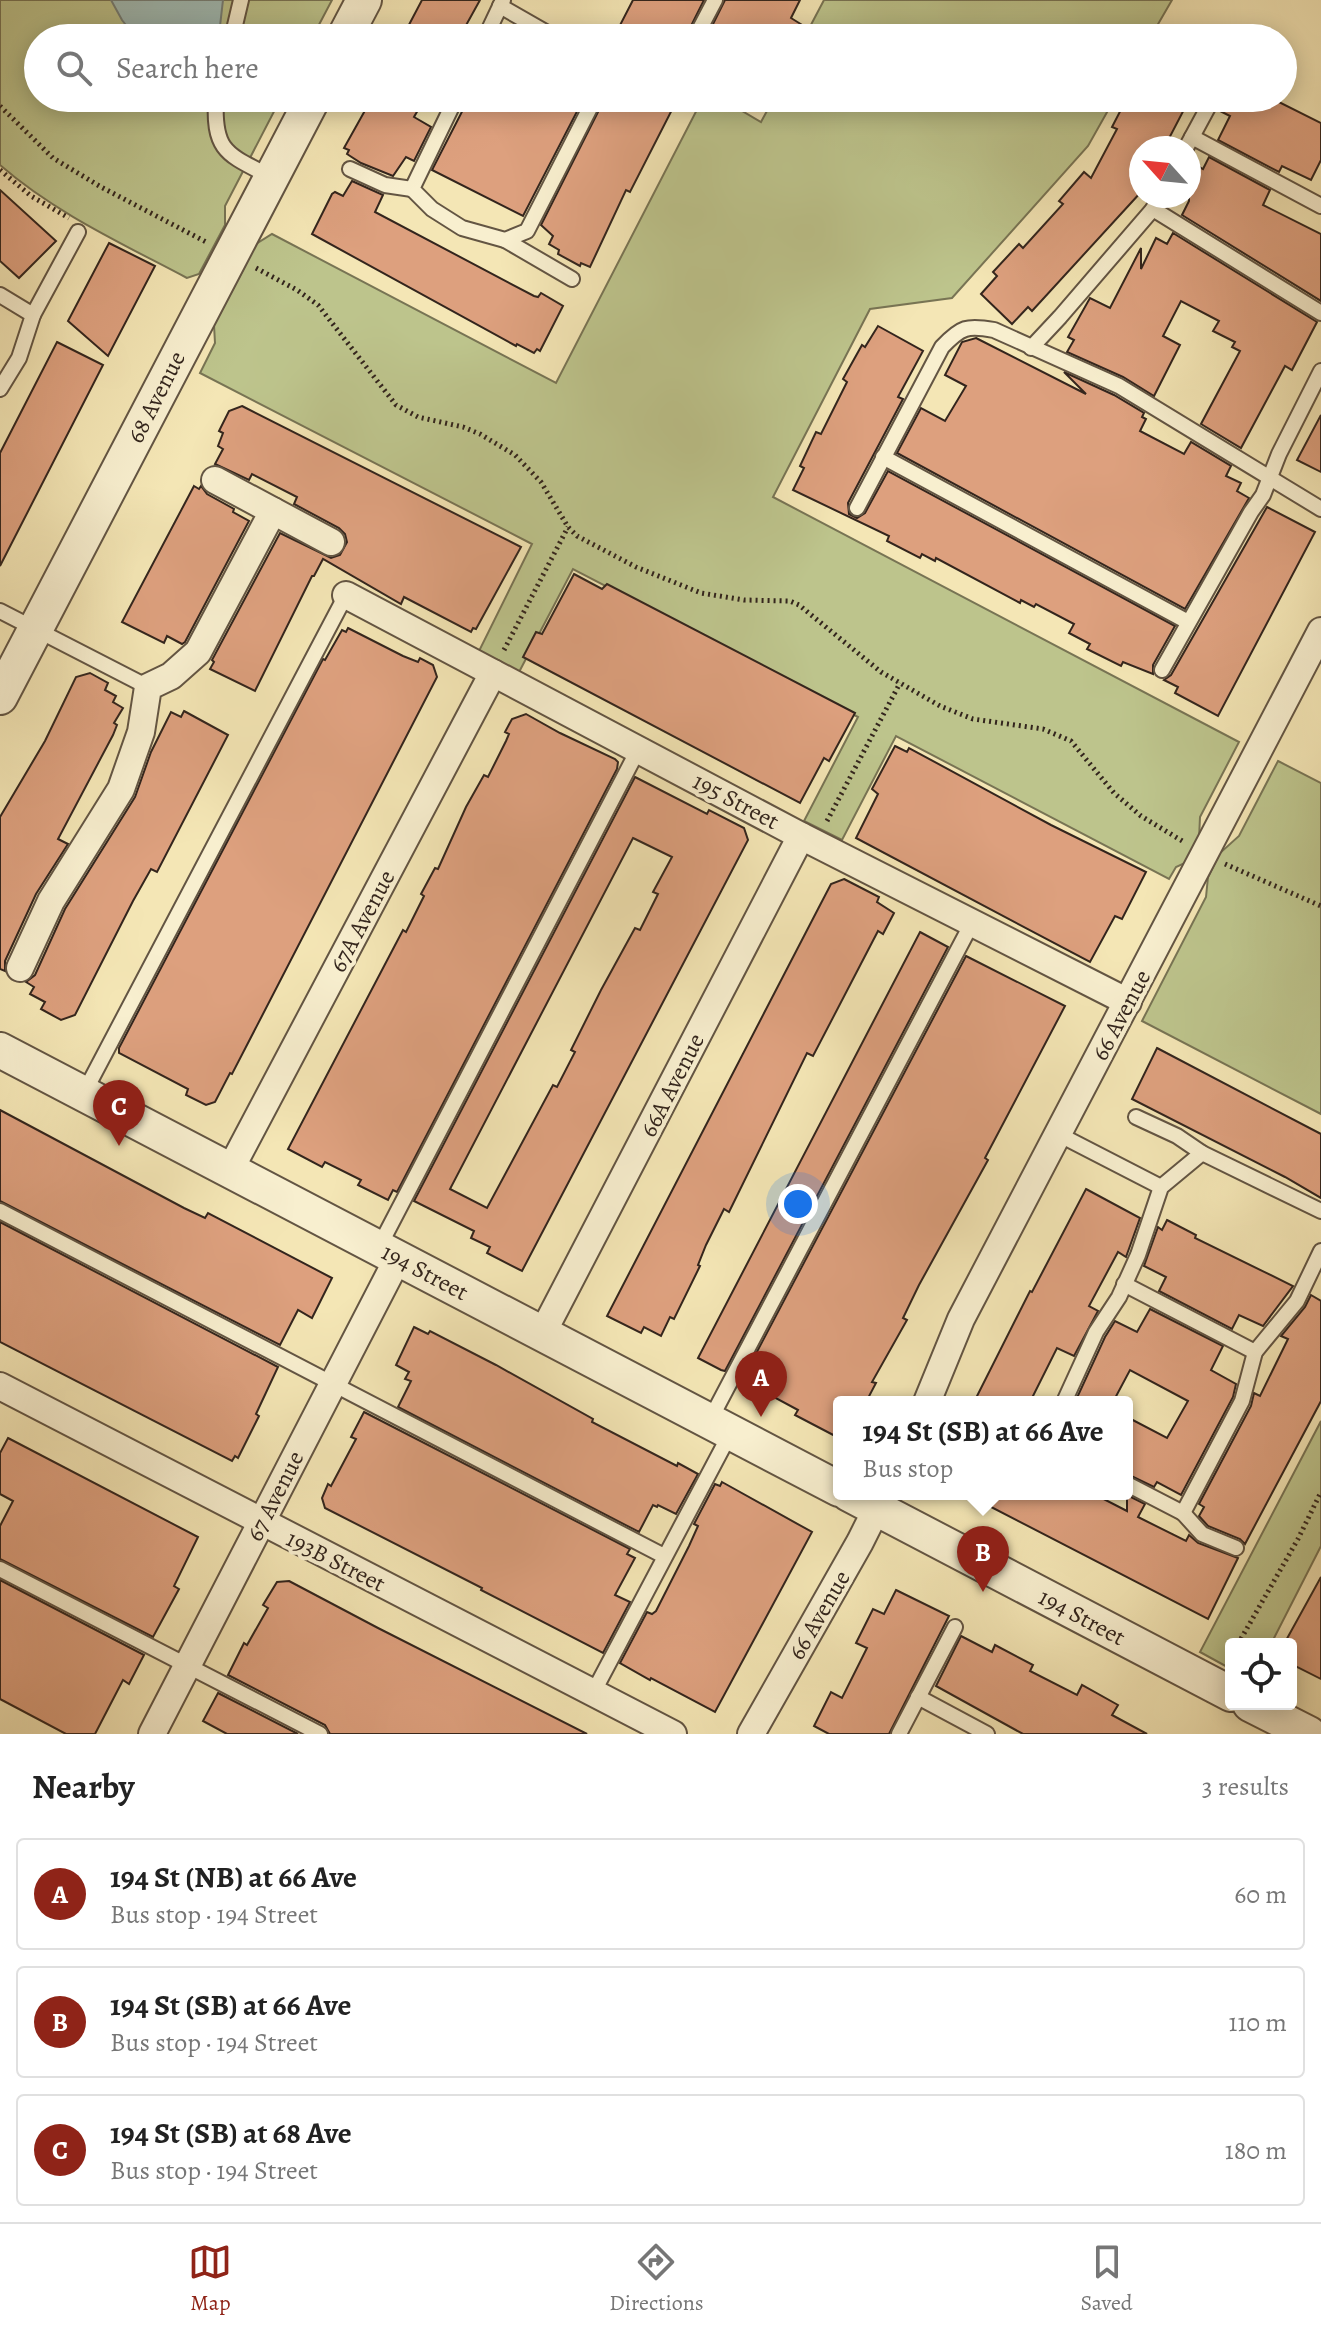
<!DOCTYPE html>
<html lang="en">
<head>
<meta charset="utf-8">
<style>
  :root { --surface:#fff; --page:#f2f2f2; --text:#222; --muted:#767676; --line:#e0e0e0; --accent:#8f2418 }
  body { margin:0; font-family:Alegreya,serif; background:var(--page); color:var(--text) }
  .controls { position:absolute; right:24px; bottom:24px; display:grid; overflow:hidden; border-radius:8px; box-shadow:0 4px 20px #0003 }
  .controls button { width:72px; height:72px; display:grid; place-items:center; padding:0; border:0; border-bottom:2px solid var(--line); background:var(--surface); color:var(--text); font:40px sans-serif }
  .compass { position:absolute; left:1129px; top:136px; width:72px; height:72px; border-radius:50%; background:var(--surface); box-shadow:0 4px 20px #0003; rotate:297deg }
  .you { position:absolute; left:798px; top:1204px; width:28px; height:28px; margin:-20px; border:6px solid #fff; border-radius:50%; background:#1a73e8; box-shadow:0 0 0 12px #1a73e833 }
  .badge { display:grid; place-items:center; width:52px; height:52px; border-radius:50%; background:var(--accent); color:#fff; font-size:26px; font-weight:700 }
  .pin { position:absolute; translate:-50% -66px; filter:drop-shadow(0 2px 4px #0008) }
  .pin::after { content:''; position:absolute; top:42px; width:28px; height:24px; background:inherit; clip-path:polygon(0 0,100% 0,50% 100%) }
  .popup { position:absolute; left:833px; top:1396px; width:300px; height:104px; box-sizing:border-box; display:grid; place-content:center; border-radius:8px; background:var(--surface); filter:drop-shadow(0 2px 6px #0005); font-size:26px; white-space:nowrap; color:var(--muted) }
  .popup b { font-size:30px; color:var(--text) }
  .popup::after { content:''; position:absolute; left:50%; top:100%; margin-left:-16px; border:16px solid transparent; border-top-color:var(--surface) }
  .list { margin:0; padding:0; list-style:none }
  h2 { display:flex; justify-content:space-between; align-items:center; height:104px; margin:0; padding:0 32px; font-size:34px }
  h2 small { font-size:26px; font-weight:400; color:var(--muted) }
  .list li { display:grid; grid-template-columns:52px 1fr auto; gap:24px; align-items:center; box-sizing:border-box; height:112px; margin:0 16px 16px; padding:0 16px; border:2px solid var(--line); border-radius:8px }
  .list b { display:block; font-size:30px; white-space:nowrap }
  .list p { margin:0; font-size:26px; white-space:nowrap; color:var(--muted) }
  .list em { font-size:26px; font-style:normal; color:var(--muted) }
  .icon { flex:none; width:44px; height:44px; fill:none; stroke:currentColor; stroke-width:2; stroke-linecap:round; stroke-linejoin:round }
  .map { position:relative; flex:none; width:1321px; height:1734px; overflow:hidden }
  .search { position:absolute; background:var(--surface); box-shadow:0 4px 20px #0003; left:24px; right:24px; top:24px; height:88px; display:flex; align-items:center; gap:20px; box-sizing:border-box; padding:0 28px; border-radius:44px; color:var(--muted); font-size:30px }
  .sheet { height:488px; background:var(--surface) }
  nav { display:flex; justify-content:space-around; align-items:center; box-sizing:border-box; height:112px; border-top:2px solid var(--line); background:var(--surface); font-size:22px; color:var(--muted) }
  nav a { display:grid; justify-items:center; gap:4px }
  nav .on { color:var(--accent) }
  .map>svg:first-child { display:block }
</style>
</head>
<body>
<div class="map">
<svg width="1321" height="1734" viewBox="0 0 1321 1734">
  <rect width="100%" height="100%" fill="#f4e6b5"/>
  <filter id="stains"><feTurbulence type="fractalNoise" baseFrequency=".0025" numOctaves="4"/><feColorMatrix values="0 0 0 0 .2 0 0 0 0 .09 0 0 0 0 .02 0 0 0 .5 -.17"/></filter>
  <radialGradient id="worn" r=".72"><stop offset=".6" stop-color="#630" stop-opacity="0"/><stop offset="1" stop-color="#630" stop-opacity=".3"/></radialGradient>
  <g fill="#bdc48c" stroke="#787454" stroke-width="2">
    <path d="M0,0h332l-20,38h-274v60h243l-56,108v19l-26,49 -12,4c-64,-34 -132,-65 -187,-113z"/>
    <polygon points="824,0 1172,0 1150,38 804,38"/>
    <polygon points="703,98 720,98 761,122 774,98 1115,98 1088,146 952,298 870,309 773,497 1239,742 1200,817 1199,839 1185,863 1176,867 1169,879 896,736 842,840 804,821 858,717 573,569 518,674 479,651 532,544 200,373 215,343 214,325 243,270 256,244 272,234 556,383"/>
    <polygon points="1278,761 1321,783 1321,1114 1142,1021 1206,897 1208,877 1220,853 1239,836"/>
    <polygon points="1321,1421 1321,1546 1271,1644 1231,1644 1231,1669 1200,1652"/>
  </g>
  <polygon fill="#a0bdb8" stroke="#74807a" stroke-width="2" points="111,0 223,0 220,26 211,38 136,38 122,20"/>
  <g fill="#dda07e" stroke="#33251d" stroke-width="2" fill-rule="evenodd">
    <polygon points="422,0 480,0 459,38 402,38"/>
    <polygon points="633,0 704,0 685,38 630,38 617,31"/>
    <polygon points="725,0 800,0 791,18 823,38 706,38"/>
    <polygon points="372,98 425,98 414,117 431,127 414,161 406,157 393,176 361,163 347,154 349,150 344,148"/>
    <polygon points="469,98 584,98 523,216 432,170"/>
    <polygon points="605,98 678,98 630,192 626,190 590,267 581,263 580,266 558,254 559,250 549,244 553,236 541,225"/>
    <polygon points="1127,98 1190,98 1164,148 1141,148 1141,192 1032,311 1028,307 1012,324 981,294 997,276 993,272 1019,244 1023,248 1063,204 1059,201 1084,172 1091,178 1117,129 1112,127"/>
    <polygon points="1223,98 1271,98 1321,123 1321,160 1311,180 1282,166 1279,172 1218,140 1230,116 1218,110"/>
    <polygon points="1209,157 1270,190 1263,205 1321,234 1321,301 1182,215 1189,201 1189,161 1203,169"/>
    <polygon points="352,181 383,195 375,212 534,296 538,297 541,293 563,306 540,351 537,349 534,353 517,344 516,346 312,234 332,194 335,192 343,196"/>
    <polygon points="0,190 56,241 19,278 0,261"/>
    <polygon points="1173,233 1317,322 1292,370 1285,366 1241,448 1201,424 1240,351 1232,347 1235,342 1213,331 1219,321 1181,301 1163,336 1180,345 1154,396 1123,377 1067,352 1074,340 1068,337 1090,298 1110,308 1141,248 1141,269 1156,238 1167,244"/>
    <polygon points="109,243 155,266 108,356 68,321"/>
    <polygon points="878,326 923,351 898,397 903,399 848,503 849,514 857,518 865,513 888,471 1175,626 1153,665 1153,674 1123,662 1121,666 1087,649 1090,644 1069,633 1074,624 1036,604 1034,607 1021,600 1020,603 936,558 935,561 922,554 920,558 887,541 889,536 793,490 804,468 800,466 816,432 821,434 847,382 843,379 862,345 865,347"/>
    <polygon points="976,338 1086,394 1064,372 1114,395 1144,413 1142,417 1146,419 1140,431 1184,454 1191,442 1231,466 1226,476 1241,483 1237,491 1249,498 1185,609 897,453 921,408 945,421 966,386 945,375 962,342"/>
    <polygon points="57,342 103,365 0,566 0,453"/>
    <polygon points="242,406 521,547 476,629 473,628 471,632 404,597 401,604 323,559 314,576 312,576 255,691 210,669 214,662 212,660 280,533 331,558 340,555 347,542 345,534 339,528 294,504 297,497 252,474 249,480 215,464 223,449 218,446 223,433 219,431 229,411"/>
    <polygon points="1321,415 1321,472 1297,460"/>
    <polygon points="194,486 199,489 201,486 207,494 234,509 233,512 249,521 185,642 182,644 167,636 164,643 122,622"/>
    <polygon points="1267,507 1315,532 1218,716 1175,693 1178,687 1164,680 1171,675"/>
    <polygon points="574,574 602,589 607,584 855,713 829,761 824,758 800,803 523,657 536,632 542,634"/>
    <polygon points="348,628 403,656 418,662 420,658 433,665 437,677 232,1074 230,1073 215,1102 206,1105 186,1095 188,1089 119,1053 119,1048 323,659 325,660 342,630 346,632"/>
    <polygon points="90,673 108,683 105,690 116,696 113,702 123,708 114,723 117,725 113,735 58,839 68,844 36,894 5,961 5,971 0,969 0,817 45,741 76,677"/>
    <polygon points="184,711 228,735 157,872 151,869 133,901 75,1015 61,1020 41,1009 45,1002 30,994 34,987 26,982 35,975 65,909 135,797 151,752 171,712 181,717"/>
    <polygon points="526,714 560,733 615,759 618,762 617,769 397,1192 393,1190 388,1200 358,1185 361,1180 325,1162 322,1167 288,1149 403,930 406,932 424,896 421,894 435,868 438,869 466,807 484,775 488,777 506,741 509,734 505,732 512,719"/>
    <polygon points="895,746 907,752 909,748 1051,825 1146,872 1122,919 1115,916 1090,962 856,838 878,794 872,789"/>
    <path d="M635,777l72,37 2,-4 35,18 4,12 -226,431 -35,-18 3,-6 -19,-9 3,-7 -60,-30zM633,838l39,19 -19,35 5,2 -18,36 -5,-2 -34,62 -30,60 4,2 -18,35 -4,-2 -66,123 -37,-19z"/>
    <polygon points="844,879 879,897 877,902 894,913 883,934 878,931 813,1056 807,1053 729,1212 724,1209 706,1245 698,1265 700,1266 674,1319 670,1317 661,1336 644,1327 641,1333 607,1316 818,909 831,884"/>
    <polygon points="920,932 948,947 725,1371 721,1370 698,1358"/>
    <polygon points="966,956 1065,1006 985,1158 988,1160 919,1285 903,1318 907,1320 872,1382 876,1383 866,1402 839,1402 839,1438 795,1415 798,1410 742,1380"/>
    <polygon points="1157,1048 1321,1134 1321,1198 1285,1177 1132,1099"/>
    <polygon points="0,1110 184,1208 205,1218 208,1213 332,1278 312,1318 298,1310 280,1345 0,1201"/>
    <polygon points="1086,1189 1140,1218 1126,1257 1118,1252 1089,1306 1098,1311 1074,1356 1057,1348 1030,1402 974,1402 1030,1291 1032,1292"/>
    <polygon points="1167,1220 1196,1235 1195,1238 1293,1286 1263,1326 1239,1315 1232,1329 1159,1291 1166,1277 1144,1266 1158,1227 1162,1230"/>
    <polygon points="0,1222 278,1367 256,1414 259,1416 238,1458 235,1456 232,1461 0,1342"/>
    <polygon points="1311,1295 1321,1301 1321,1401 1245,1544 1240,1539 1208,1526 1199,1516 1204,1507 1199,1504 1251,1406 1254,1393 1260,1396 1288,1339 1281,1336 1305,1307"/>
    <polygon points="1150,1309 1223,1346 1211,1370 1236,1384 1233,1397 1181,1495 1157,1482 1154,1487 1127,1474 1127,1417 1167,1438 1188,1401 1130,1370 1113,1402 1075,1402 1105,1337 1115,1321 1137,1332"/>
    <polygon points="414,1327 428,1334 430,1331 496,1365 593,1419 592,1422 677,1466 678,1463 698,1474 676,1514 658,1505 657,1507 653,1505 639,1532 398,1407 411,1381 405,1379 409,1372 396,1365"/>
    <polygon points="364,1412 630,1549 627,1554 635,1558 615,1595 630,1602 603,1653 481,1590 482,1588 325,1508 322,1498 328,1484 331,1486 356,1439 351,1437"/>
    <polygon points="8,1438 198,1537 174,1586 179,1589 153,1637 0,1559 0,1526 13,1501 0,1494 0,1453"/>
    <polygon points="722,1482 812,1532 715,1712 651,1678 650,1680 620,1663 647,1612 652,1614 656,1611 689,1546 698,1526 694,1524 715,1484 720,1486"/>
    <polygon points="966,1494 1094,1494 1127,1511 1127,1495 1145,1504 1138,1517 1186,1541 1189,1535 1198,1543 1238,1558 1208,1619"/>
    <polygon points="1321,1577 1321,1679 1291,1664 1291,1644 1284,1644"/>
    <polygon points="0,1580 144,1655 129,1684 123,1680 95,1734 66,1734 0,1699"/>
    <polygon points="289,1581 378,1628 587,1734 330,1734 325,1725 228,1675 244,1643 247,1645 268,1608 263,1605 277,1582"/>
    <polygon points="896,1590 949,1616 889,1734 829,1734 814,1726 831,1692 842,1698 867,1648 856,1643 873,1609 884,1614"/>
    <polygon points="961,1636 992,1652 995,1645 1033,1665 1030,1671 1077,1695 1082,1685 1118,1705 1112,1715 1147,1734 1023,1734 936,1686"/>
    <polygon points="218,1693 298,1734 227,1734 203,1721"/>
  </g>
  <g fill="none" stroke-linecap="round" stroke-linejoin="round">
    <g stroke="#635543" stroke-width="18">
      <g id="service">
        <polyline points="500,6 556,38"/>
        <polyline points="232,38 241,0"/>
        <polyline points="485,38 503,0"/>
        <polyline points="695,38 715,0"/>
        <path d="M216,98c-3,54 11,56 55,79"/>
        <polyline points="456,98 412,189 432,209 462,228 505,240 527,231 595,98"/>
        <polyline points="1192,137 1321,206"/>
        <polyline points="1186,148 1213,98"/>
        <polyline points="350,169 385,185 412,189"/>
        <polyline points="1153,209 1321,313"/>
        <polyline points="505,240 572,279"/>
        <polyline points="0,295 33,315 19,358 0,389"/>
        <polyline points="33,315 78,232"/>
        <polyline points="1031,348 1060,317 1153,209 1160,196"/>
        <polyline points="883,457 1188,622"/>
        <path d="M857,508l85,-161c19,-20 25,-22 52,-17l125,56 202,123"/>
        <polyline points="0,611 148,687"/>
        <polyline points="1162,670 1251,512 1263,495 1279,454 1321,371"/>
        <polyline points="84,1093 346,595"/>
        <polyline points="1136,1117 1177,1136 1202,1153"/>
        <polyline points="1058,1134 1161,1187"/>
        <polyline points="0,1211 664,1556"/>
        <polyline points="379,1247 638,750"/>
        <polyline points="1124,1284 1255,1352"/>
        <polyline points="1064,1402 1096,1332 1119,1297 1138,1255 1161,1187 1202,1153 1321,1211"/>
        <polyline points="710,1420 972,923"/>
        <polyline points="1127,1484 1183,1513 1242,1401 1255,1352 1297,1301 1321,1251"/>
        <polyline points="1183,1513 1202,1534 1236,1548"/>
        <polyline points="0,1569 320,1734"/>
        <polyline points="593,1693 731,1432"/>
        <polyline points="918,1697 987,1734"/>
        <polyline points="899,1734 955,1627"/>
      </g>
    </g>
    <g stroke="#635543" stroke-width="30">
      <g id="minor">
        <polyline points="215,480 331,542"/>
        <polyline points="346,595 801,836 1128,1002"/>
        <polyline points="20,968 51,901 121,789 141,732 148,687 171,676 198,652 273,511"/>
        <polyline points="230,1170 493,673"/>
        <polyline points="542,1334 801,836"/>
        <polyline points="0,1386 673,1734"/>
        <polyline points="927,1402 961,1319 1321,631"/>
        <polyline points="152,1734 398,1258"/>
        <polyline points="751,1734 860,1542 884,1494"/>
      </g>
    </g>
    <g stroke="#635543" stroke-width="38">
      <g id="tertiary">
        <polyline points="344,38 364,0"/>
        <polyline points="0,697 313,98"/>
        <polyline points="0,1050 839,1489"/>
        <polyline points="849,1494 1231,1694"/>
        <polyline points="1250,1704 1309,1734"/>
      </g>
    </g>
    <g stroke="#33251d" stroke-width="5" stroke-dasharray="2 4" stroke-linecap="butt">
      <polyline points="0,106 53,158 101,187 208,243"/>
      <polyline points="0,170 31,196 69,218"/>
      <polyline points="256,268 297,290 318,305 396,405 418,417 463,427 480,434 515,455 541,482 568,527 577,536 636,567 701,593 744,600 790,601 799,605 881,672 940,706 973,719 1043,729 1071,741 1114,793 1141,816 1184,842"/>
      <polyline points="504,650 568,527"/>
      <polyline points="827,821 900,683"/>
      <polyline points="1225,864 1321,906"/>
      <polyline points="1238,1644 1298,1539 1321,1492"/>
    </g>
    <use href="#service" stroke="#f8efcf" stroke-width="14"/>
    <use href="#minor" stroke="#f8efcf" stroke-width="26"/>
    <use href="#tertiary" stroke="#f8efcf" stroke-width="34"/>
  </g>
  <g text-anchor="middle" stroke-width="8" stroke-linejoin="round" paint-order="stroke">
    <g font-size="24" fill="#33251d" stroke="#f8efcf">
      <text transform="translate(156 397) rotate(-63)" y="8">68 Avenue</text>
      <text transform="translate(736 801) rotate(28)" y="8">195 Street</text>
      <text transform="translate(362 921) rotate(-62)" y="8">67A Avenue</text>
      <text transform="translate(1121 1015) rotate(-62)" y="8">66 Avenue</text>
      <text transform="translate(672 1085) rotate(-63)" y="8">66A Avenue</text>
      <text transform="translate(425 1272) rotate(28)" y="8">194 Street</text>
      <text transform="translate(275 1496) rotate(-63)" y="8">67 Avenue</text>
      <text transform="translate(336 1561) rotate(27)" y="8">193B Street</text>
      <text transform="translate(819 1615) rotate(-60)" y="8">66 Avenue</text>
      <text transform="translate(1082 1617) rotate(28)" y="8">194 Street</text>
    </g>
  </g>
  <rect width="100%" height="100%" filter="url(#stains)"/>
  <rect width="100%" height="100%" fill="url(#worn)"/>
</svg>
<div class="controls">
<button><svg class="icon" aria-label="locate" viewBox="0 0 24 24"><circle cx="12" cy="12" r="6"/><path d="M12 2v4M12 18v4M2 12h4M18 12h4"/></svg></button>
</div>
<svg class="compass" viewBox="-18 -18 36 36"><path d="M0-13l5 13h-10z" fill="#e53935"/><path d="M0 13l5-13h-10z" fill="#767676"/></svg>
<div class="you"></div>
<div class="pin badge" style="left:761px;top:1417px">A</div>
<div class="pin badge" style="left:983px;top:1592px">B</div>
<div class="popup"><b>194 St (SB) at 66 Ave</b>Bus stop</div>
<div class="pin badge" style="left:119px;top:1146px">C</div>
<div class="search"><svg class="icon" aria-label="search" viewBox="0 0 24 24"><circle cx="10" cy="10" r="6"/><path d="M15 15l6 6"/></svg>Search here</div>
</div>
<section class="sheet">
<h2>Nearby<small>3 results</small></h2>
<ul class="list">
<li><span class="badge">A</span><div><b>194 St (NB) at 66 Ave</b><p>Bus stop · 194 Street</p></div><em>60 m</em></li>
<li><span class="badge">B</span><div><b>194 St (SB) at 66 Ave</b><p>Bus stop · 194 Street</p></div><em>110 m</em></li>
<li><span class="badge">C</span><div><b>194 St (SB) at 68 Ave</b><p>Bus stop · 194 Street</p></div><em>180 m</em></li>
</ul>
</section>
<nav>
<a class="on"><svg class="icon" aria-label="map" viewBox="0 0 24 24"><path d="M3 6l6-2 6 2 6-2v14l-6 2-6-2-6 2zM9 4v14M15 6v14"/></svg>Map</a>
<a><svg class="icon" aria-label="directions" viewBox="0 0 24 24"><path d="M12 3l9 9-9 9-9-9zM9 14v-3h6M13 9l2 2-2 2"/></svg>Directions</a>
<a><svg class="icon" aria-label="saved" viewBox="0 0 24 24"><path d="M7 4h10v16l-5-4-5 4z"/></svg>Saved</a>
</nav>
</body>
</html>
